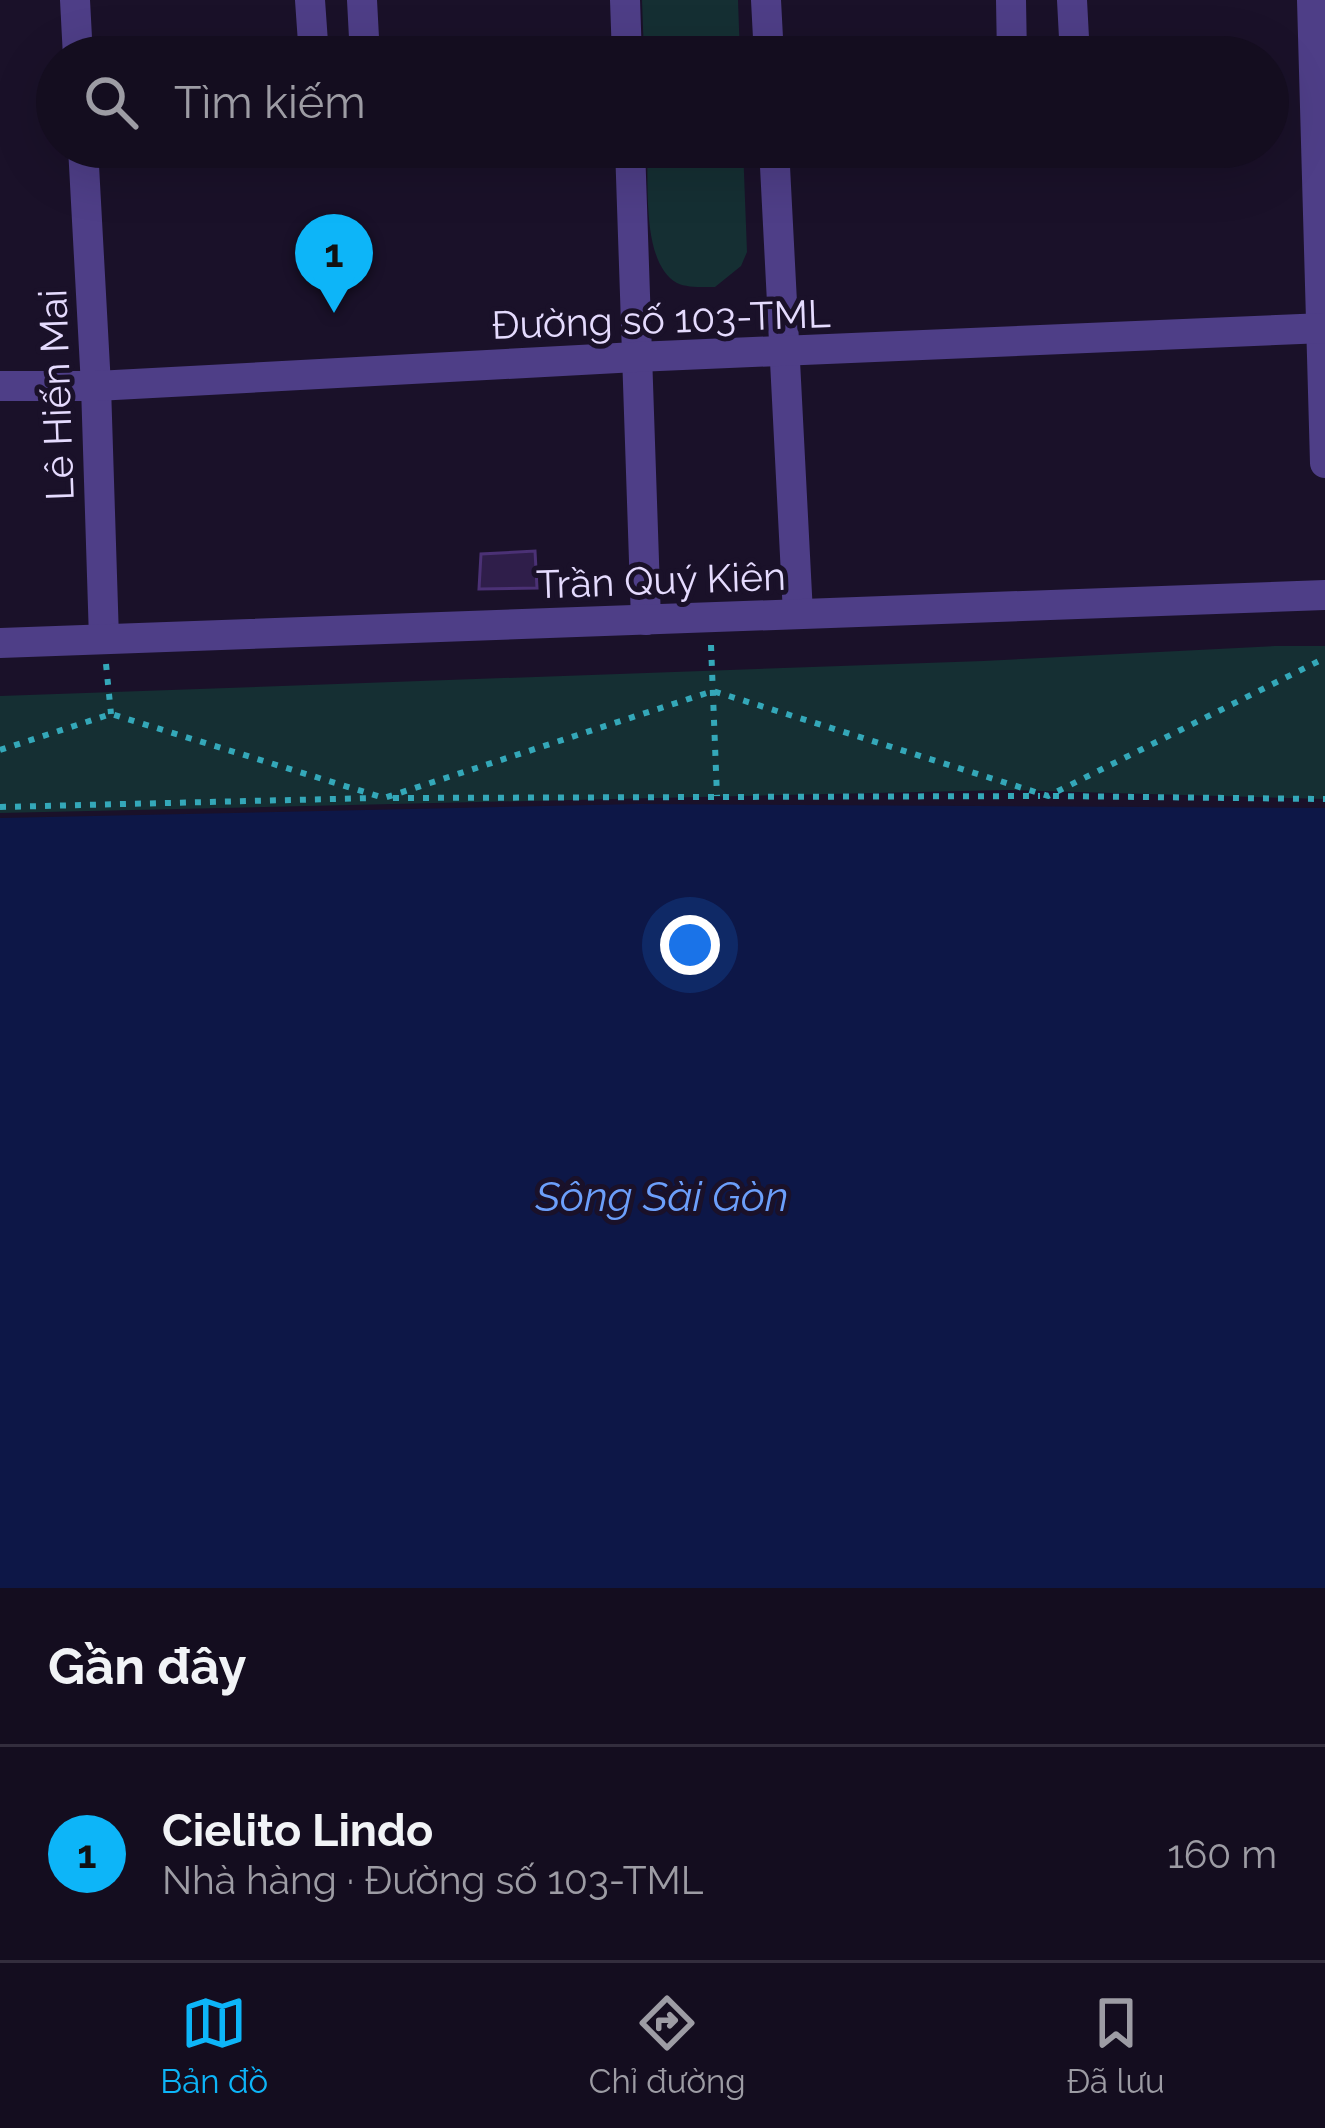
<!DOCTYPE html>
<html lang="vi">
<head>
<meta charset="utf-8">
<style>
  :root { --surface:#140d1f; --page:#1d1628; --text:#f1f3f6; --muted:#9d9ca4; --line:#332d3d; --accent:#0db5f8 }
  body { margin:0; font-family:Raleway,sans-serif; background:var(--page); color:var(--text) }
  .you { position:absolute; left:690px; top:945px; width:42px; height:42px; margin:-30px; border:9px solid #fff; border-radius:50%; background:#1a73e8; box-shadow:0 0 0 18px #1a73e833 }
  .badge { display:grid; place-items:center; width:78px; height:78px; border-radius:50%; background:var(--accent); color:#111; font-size:39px; font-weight:700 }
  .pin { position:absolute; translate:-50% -99px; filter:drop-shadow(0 3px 6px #0008) }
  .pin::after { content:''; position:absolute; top:63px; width:42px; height:36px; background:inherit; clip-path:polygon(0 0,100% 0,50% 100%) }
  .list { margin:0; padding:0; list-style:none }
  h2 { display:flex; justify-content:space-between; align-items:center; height:156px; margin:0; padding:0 48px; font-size:51px }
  h2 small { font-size:39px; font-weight:400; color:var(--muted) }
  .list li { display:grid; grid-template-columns:78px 1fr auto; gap:36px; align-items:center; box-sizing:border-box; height:216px; padding:0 48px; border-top:3px solid var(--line) }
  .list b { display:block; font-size:45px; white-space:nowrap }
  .list p { margin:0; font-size:39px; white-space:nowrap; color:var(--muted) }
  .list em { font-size:39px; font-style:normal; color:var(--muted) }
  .icon { flex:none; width:66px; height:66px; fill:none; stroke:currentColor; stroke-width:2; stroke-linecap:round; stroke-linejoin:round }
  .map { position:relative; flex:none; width:1325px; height:1588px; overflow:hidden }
  .search { position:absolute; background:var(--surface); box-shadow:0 12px 48px #0002; left:36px; right:36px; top:36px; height:132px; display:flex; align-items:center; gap:30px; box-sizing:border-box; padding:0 42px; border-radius:66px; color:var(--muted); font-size:45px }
  .sheet { height:372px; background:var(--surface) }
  nav { display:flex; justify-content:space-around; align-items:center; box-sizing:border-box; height:168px; border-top:3px solid var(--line); background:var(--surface); font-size:33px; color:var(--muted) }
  nav a { display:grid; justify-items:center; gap:6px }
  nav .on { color:var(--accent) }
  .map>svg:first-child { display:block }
</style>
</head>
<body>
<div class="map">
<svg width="1325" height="1588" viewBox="0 0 1325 1588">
  <rect width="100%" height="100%" fill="#1a1129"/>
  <g fill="#152f33">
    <polygon points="642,0 738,0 740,57 644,57"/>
    <path d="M647,147h96l4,105 -6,14 -26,21c-11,0 -28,1 -38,-4 -36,-20 -28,-100 -30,-136z"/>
    <polygon points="1275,646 1325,646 1325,799 1008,790 0,813 0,696 983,661"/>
  </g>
  <polygon fill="#0d1747" points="639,804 1325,808 1325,1588 0,1588 0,818"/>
  <polygon fill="#2f1e4a" stroke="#4b3175" stroke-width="3" points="535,551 537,588 479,589 481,554"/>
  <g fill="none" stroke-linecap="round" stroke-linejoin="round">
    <g stroke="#34a8b9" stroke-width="6" stroke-dasharray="6 9" stroke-linecap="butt">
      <polyline points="711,645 717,796"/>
      <polyline points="106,664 111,714"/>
      <polyline points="0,750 111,714 384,798 713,691 1048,796 1325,658"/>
      <polyline points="1053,796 1325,799"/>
      <polyline points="393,798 1040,796"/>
      <polyline points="0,807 374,798"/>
    </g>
    <g stroke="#4e3e87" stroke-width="30">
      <polyline points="75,0 78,57"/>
      <polyline points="310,0 314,57"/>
      <polyline points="362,0 365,57"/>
      <polyline points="625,0 627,57"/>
      <polyline points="766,0 769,57"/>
      <polyline points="1011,0 1012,57"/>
      <polyline points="1072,0 1075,57"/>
      <polyline points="1312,0 1325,463"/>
      <polyline points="83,147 96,386 104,639"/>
      <polyline points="341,147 347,147"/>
      <polyline points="630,147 646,620"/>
      <polyline points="774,147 798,614"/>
      <polyline points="0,386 96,386 636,357 1325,328"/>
      <polyline points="0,643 1325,595"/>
    </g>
  </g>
  <g text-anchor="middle" stroke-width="10" stroke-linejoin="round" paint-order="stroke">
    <g font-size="39" fill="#e5dbfe" stroke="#1a1129">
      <text transform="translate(661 319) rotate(-2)" y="14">Đường số 103-TML</text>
      <text transform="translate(56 395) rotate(-92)" y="14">Lê Hiến Mai</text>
      <text transform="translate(661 580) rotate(-2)" y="14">Trần Quý Kiên</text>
    </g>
    <g font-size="42" font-style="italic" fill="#6c9ffb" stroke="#1a1129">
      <text x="662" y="1211">Sông Sài Gòn</text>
    </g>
  </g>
</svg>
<div class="you"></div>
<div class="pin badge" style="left:334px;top:313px">1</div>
<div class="search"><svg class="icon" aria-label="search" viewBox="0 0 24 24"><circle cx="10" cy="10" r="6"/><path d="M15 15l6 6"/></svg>Tìm kiếm</div>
</div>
<section class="sheet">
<h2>Gần đây<small></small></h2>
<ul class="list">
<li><span class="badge">1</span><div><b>Cielito Lindo</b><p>Nhà hàng · Đường số 103-TML</p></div><em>160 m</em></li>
</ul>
</section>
<nav>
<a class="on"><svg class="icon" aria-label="map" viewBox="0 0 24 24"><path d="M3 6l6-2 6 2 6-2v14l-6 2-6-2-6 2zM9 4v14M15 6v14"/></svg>Bản đồ</a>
<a><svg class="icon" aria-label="directions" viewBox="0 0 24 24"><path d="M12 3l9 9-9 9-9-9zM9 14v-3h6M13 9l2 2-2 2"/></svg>Chỉ đường</a>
<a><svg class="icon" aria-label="saved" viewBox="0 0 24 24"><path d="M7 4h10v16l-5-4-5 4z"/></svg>Đã lưu</a>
</nav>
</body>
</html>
